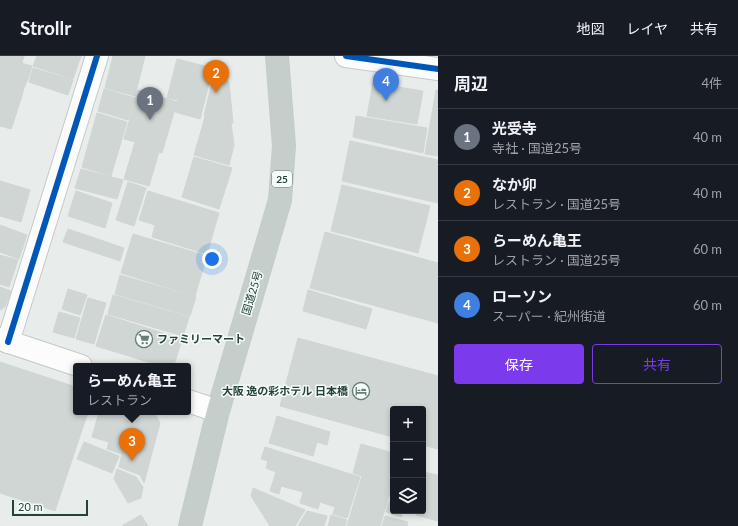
<!DOCTYPE html>
<html lang="ja">
<head>
<meta charset="utf-8">
<style>
  :root { --surface:#171b24; --page:#242831; --text:#f1f3f6; --muted:#9ea1a6; --line:#363941; --accent:#7c3aed }
  body { margin:0; font-family:Lato,"Noto Sans JP",sans-serif; background:var(--page); color:var(--text) }
  .controls { position:absolute; right:12px; bottom:12px; display:grid; overflow:hidden; border-radius:4px; box-shadow:0 2px 6px #0003 }
  .controls button { width:36px; height:36px; display:grid; place-items:center; padding:0; border:0; border-bottom:1px solid var(--line); background:var(--surface); color:var(--text); font:20px sans-serif }
  .scale { position:absolute; left:12px; bottom:10px; width:76px; box-sizing:border-box; padding-left:4px; border:2px solid #23433a; border-top:0; font-size:11px; line-height:14px; white-space:nowrap; color:#23433a; -webkit-text-stroke:3px #f7fbf9; paint-order:stroke }
  .you { position:absolute; left:212px; top:203px; width:14px; height:14px; margin:-10px; border:3px solid #fff; border-radius:50%; background:#1a73e8; box-shadow:0 0 0 6px #1a73e833 }
  .badge { display:grid; place-items:center; width:26px; height:26px; border-radius:50%; background:var(--accent); color:#fff; font-size:13px; font-weight:700 }
  .pin { position:absolute; translate:-50% -33px; filter:drop-shadow(0 1px 2px #0008) }
  .pin::after { content:''; position:absolute; top:21px; width:14px; height:12px; background:inherit; clip-path:polygon(0 0,100% 0,50% 100%) }
  .popup { position:absolute; left:73px; top:307px; width:118px; height:52px; box-sizing:border-box; display:grid; place-content:center; border-radius:4px; background:var(--surface); filter:drop-shadow(0 1px 3px #0005); font-size:13px; white-space:nowrap; color:var(--muted) }
  .popup b { font-size:15px; color:var(--text) }
  .popup::after { content:''; position:absolute; left:50%; top:100%; margin-left:-8px; border:8px solid transparent; border-top-color:var(--surface) }
  .list { margin:0; padding:0; list-style:none }
  h2 { display:flex; justify-content:space-between; align-items:center; height:52px; margin:0; padding:0 16px; font-size:17px }
  h2 small { font-size:13px; font-weight:400; color:var(--muted) }
  .list li { display:grid; grid-template-columns:26px 1fr auto; gap:12px; align-items:center; box-sizing:border-box; height:56px; padding:0 16px; border-top:1px solid var(--line) }
  .list b { display:block; font-size:15px; white-space:nowrap }
  .list p { margin:0; font-size:13px; white-space:nowrap; color:var(--muted) }
  .list em { font-size:13px; font-style:normal; color:var(--muted) }
  .actions { display:flex; gap:8px; padding:12px 16px }
  .actions a { flex:1; padding:9px 0; border:1px solid var(--accent); border-radius:4px; text-align:center; font-size:14px; color:var(--accent) }
  .actions .main { background:var(--accent); color:#fff }
  .icon { flex:none; width:22px; height:22px; fill:none; stroke:currentColor; stroke-width:2; stroke-linecap:round; stroke-linejoin:round }
  .map { position:relative; flex:none; width:438px; height:470px; overflow:hidden }
  header { display:flex; align-items:center; gap:24px; box-sizing:border-box; height:56px; padding:0 20px; background:var(--surface); border-bottom:1px solid var(--line) }
  header strong { font-size:19px }
  nav { display:flex; gap:22px; margin-inline-start:auto; font-size:14px }
  main { display:flex }
  aside { flex:1; background:var(--surface) }
  .map>svg:first-child { display:block }
</style>
</head>
<body>
<header>
<strong>Strollr</strong>
<nav><a>地図</a><a>レイヤ</a><a>共有</a></nav>
</header>
<main>
<div class="map">
<svg width="438" height="470" viewBox="0 0 438 470">
  <rect width="100%" height="100%" fill="#e8edeb"/>
  <g fill="#cfd6d4" stroke="#d0d6d4">
    <polygon points="0,0 24,0 22,7"/>
    <polygon points="37,0 81,0 73,23 33,10"/>
    <polygon points="113,0 145,0 135,40 105,32"/>
    <polygon points="0,1 32,10 28,23 0,15"/>
    <polygon points="177,3 213,12 200,63 175,56 178,44 167,42"/>
    <polygon points="33,12 73,24 68,39 29,26"/>
    <polygon points="215,13 218,13 229,27 233,67 204,60"/>
    <polygon points="0,15 28,23 24,32 0,25"/>
    <polygon points="0,25 24,32 21,43 0,37"/>
    <polygon points="373,27 423,35 417,68 367,60"/>
    <polygon points="104,33 135,42 128,64 98,55"/>
    <polygon points="138,34 177,46 162,97 159,96 149,130 124,123 135,86 124,83"/>
    <polygon points="436,34 438,34 438,100 425,98"/>
    <polygon points="0,37 21,43 17,55 0,51"/>
    <polygon points="0,51 17,55 14,65 0,61"/>
    <polygon points="97,57 127,66 111,120 82,111"/>
    <polygon points="356,60 427,72 423,97 353,81"/>
    <polygon points="0,61 14,65 11,73 0,70"/>
    <polygon points="205,61 231,67 234,89 229,109 194,99"/>
    <polygon points="350,85 438,104 438,147 342,125"/>
    <polygon points="194,101 232,112 219,153 182,141"/>
    <polygon points="81,113 123,124 117,143 75,132"/>
    <polygon points="0,125 30,134 21,166 0,160"/>
    <polygon points="128,126 146,132 134,170 116,164"/>
    <polygon points="342,129 430,150 418,197 331,175"/>
    <polygon points="76,135 112,147 105,172 68,160"/>
    <polygon points="148,135 219,157 207,198 152,181 155,169 139,164"/>
    <polygon points="0,169 27,179 19,203 0,196"/>
    <polygon points="68,173 124,192 120,205 63,186"/>
    <polygon points="325,176 438,207 438,267 310,232"/>
    <polygon points="133,178 207,200 195,240 121,217"/>
    <polygon points="0,199 18,204 9,231 0,228"/>
    <polygon points="120,219 196,241 190,260 115,238"/>
    <polygon points="0,231 11,235 5,251 0,254"/>
    <polygon points="68,233 87,239 80,259 62,253"/>
    <polygon points="308,234 372,253 366,273 303,255"/>
    <polygon points="113,239 189,261 183,280 108,258"/>
    <polygon points="88,242 106,247 94,288 76,283"/>
    <polygon points="59,256 80,262 74,282 53,276"/>
    <polygon points="106,259 182,283 175,306 167,310 161,310 96,290"/>
    <polygon points="298,282 438,320 438,393 423,389 423,353 393,353 393,381 280,350"/>
    <polygon points="0,306 76,331 76,356 88,356 55,455 0,437"/>
    <polygon points="99,356 149,356 155,358 160,367 144,427 140,419 119,411 122,398 107,393 109,386 92,381"/>
    <polygon points="277,360 330,376 327,389 317,386 313,400 269,387"/>
    <polygon points="84,386 119,400 112,417 77,403"/>
    <polygon points="361,388 393,397 393,426 380,470 347,470 362,420 353,417"/>
    <polygon points="265,391 360,421 347,462 333,458 335,451 320,446 318,453 300,447 303,436 281,430 279,438 270,435 276,416 266,412 268,405 261,403"/>
    <polygon points="117,413 136,421 143,431 141,442 128,447 114,423"/>
    <polygon points="423,416 438,419 438,465 416,459 417,455 423,455"/>
    <polygon points="253,432 305,454 295,470 270,470 251,440"/>
    <polygon points="389,446 393,448 393,455 403,455 401,461 386,456"/>
    <polygon points="307,455 327,460 324,470 298,470"/>
    <polygon points="141,459 148,470 123,470 123,469"/>
    <polygon points="331,459 347,464 345,470 328,470"/>
    <polygon points="385,460 408,466 407,470 382,470"/>
  </g>
  <g fill="none" stroke-linecap="round" stroke-linejoin="round">
    <g stroke="#c5cac8" stroke-width="24">
      <g id="minor">
        <polyline points="0,283 81,310"/>
        <polyline points="188,345 218,355"/>
      </g>
    </g>
    <g stroke="#c5cac8" stroke-width="24">
      <g id="tertiary">
        <polyline points="346,0 438,13"/>
        <polyline points="8,286 97,0"/>
      </g>
    </g>
    <g stroke="#c3ccc9" stroke-width="24">
      <polyline id="trunk" points="190,470 218,355 280,144 284,90 277,0"/>
    </g>
    <use href="#minor" stroke="#fcfcfc" stroke-width="22"/>
    <use href="#tertiary" stroke="#fcfcfc" stroke-width="22"/>
    <use href="#trunk" stroke="#c6cecc" stroke-width="22"/>
    <g stroke="#f7fbf9" stroke-width="8">
      <g id="cycleway">
        <polyline points="346,0 438,13"/>
        <polyline points="8,286 97,0"/>
      </g>
    </g>
    <use href="#cycleway" stroke="#0057b8" stroke-width="6"/>
  </g>
  <defs>
    <g id="supermarket-ring" transform="scale(0.9)"><circle r="9.5" fill="#f7fbf9" stroke="#687e78" stroke-width="1.5"/><path d="M-6-5.5h2.5l.6 2H6L4.5 2H-2.5L-4.4-4H-6ZM-1.5 3.2a1.3 1.3 0 1 0 .1 0ZM3 3.2a1.3 1.3 0 1 0 .1 0Z" fill="#687e78"/></g>
    <g id="hotel-ring" transform="scale(0.9)"><circle r="9.5" fill="#f7fbf9" stroke="#687e78" stroke-width="1.5"/><path d="M-6-4.5h1.5V1H6V5H4.5V3h-9V5H-6ZM-4 0a1.8 1.8 0 1 1 3.6 0ZM.5 0V-2.5h3Q6-2.5 6 0Z" fill="#687e78"/></g>
  </defs>
  <g fill-rule="evenodd">
    <use href="#supermarket-ring" x="144" y="283"/>
    <use href="#hotel-ring" x="361" y="335"/>
  </g>
  <g text-anchor="middle" stroke-width="3" stroke-linejoin="round" paint-order="stroke">
    <rect fill="#f7fbf9" stroke="#637a73" stroke-width="1" x="272" y="115" width="20" height="16" rx="3"/>
    <g font-size="10" font-weight="bold" fill="#23433a">
      <text x="282" y="127">25</text>
    </g>
    <g font-size="11" fill="#23433a" stroke="#f7fbf9">
      <text transform="translate(252 237) rotate(-73)" y="4">国道25号</text>
    </g>
    <g font-size="11" font-weight="bold" fill="#23433a" stroke="#f7fbf9" text-anchor="start">
      <text x="157" y="287">ファミリーマート</text>
      <text x="348" y="339" text-anchor="end">大阪 逸の彩ホテル 日本橋</text>
    </g>
  </g>
</svg>
<div class="controls">
<button>+</button>
<button>−</button>
<button><svg class="icon" aria-label="layers" viewBox="0 0 24 24"><path d="M12 4l9 5-9 5-9-5zM3 14l9 5 9-5"/></svg></button>
</div>
<div class="scale">20 m</div>
<div class="you"></div>
<div class="pin badge" style="left:150px;top:64px;background:#6b7280">1</div>
<div class="pin badge" style="left:216px;top:37px;background:#e8710a">2</div>
<div class="pin badge" style="left:132px;top:405px;background:#e8710a">3</div>
<div class="popup"><b>らーめん亀王</b>レストラン</div>
<div class="pin badge" style="left:386px;top:45px;background:#3f7fe0">4</div>
</div>
<aside>
<h2>周辺<small>4件</small></h2>
<ul class="list">
<li><span class="badge" style="background:#6b7280">1</span><div><b>光受寺</b><p>寺社 · 国道25号</p></div><em>40 m</em></li>
<li><span class="badge" style="background:#e8710a">2</span><div><b>なか卯</b><p>レストラン · 国道25号</p></div><em>40 m</em></li>
<li><span class="badge" style="background:#e8710a">3</span><div><b>らーめん亀王</b><p>レストラン · 国道25号</p></div><em>60 m</em></li>
<li><span class="badge" style="background:#3f7fe0">4</span><div><b>ローソン</b><p>スーパー · 紀州街道</p></div><em>60 m</em></li>
</ul>
<div class="actions"><a class="main">保存</a><a>共有</a></div>
</aside>
</main>
</body>
</html>
